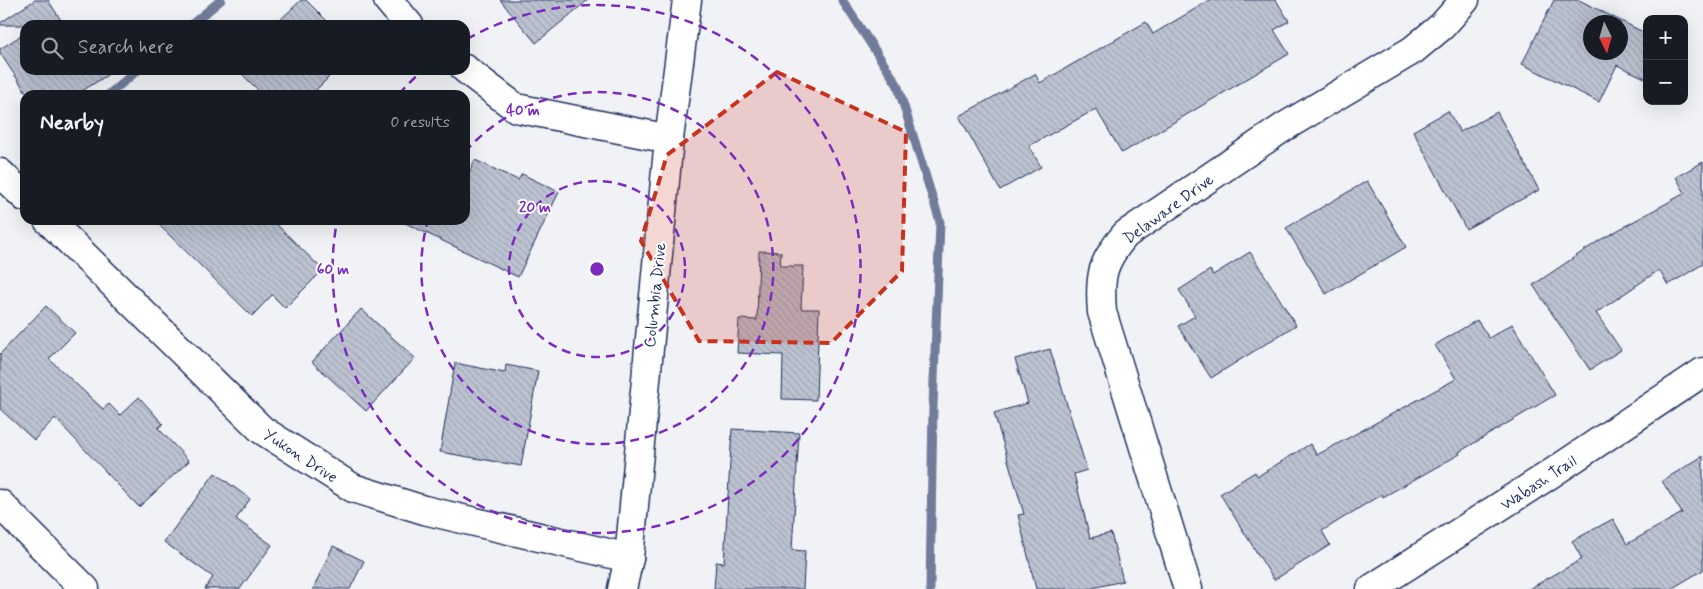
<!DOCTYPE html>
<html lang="en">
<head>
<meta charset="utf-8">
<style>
  :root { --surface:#171b24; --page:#20242c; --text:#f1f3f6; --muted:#9ea1a6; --line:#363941 }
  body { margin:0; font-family:Mynerve,sans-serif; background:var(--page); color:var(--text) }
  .controls { position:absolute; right:15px; top:15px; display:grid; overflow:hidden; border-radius:10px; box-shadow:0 5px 20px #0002 }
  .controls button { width:45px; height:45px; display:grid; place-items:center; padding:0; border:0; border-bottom:1px solid var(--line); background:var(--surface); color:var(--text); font:25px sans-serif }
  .compass { position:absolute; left:1583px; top:15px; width:45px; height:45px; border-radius:50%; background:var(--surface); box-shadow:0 5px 20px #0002; rotate:175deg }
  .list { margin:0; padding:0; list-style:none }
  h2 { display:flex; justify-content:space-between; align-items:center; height:65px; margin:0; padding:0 20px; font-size:21px }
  h2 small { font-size:16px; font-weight:400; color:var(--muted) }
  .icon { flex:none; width:28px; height:28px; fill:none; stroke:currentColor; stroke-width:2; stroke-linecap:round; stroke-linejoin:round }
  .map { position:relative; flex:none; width:1703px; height:589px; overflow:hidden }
  .search { position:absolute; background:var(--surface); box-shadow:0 5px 20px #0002; left:20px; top:20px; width:450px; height:55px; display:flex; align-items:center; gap:12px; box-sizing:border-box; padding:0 18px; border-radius:15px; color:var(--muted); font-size:19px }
  .panel { position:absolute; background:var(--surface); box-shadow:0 5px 20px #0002; left:20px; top:90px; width:450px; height:135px; border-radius:15px }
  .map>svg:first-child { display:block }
</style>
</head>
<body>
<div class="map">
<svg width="1703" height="589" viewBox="0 0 1703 589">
  <defs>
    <pattern id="building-back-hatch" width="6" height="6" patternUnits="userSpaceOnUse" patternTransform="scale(1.25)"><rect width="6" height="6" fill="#bcc2d0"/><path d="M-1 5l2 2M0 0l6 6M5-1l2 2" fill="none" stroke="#a1a7b5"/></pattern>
  </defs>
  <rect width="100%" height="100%" fill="#f1f2f5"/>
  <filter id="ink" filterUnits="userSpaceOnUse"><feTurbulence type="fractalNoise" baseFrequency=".02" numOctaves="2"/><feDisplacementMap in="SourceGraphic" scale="10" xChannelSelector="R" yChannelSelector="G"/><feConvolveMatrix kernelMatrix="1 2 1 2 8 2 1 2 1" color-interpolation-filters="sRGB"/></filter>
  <g filter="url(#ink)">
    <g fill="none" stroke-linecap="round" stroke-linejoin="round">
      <g stroke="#707c9a" stroke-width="9">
        <polyline points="842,0 897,84 940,222 933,406 930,589"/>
        <polyline points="191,25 221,0"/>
        <polyline points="108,95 138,70"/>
      </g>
    </g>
    <g fill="url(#building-back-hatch)" stroke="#1b2f5e" fill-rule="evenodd">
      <polygon points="35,0 48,0 64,25 0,25 0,23"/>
      <polygon points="301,0 306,0 331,25 275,25"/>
      <polygon points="500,0 588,0 536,43"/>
      <polygon points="1210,0 1276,0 1289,21 1274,30 1289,54 1122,153 1096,109 1029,146 1041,167 1000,190 959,116 1035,74 1040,83 1146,22 1153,34"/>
      <path d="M1554,0h25l68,34v45l-30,-14 -18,37 -77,-38zM1590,22h30v30h-30z"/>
      <polygon points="25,33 25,70 115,70 76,95 28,95 0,53 0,49"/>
      <polygon points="238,70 336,70 311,95 263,95"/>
      <polygon points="1448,111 1460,132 1497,112 1539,190 1466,229 1413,131"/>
      <polygon points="475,160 518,180 522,174 559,192 518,277 399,220 465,220 465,181"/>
      <polygon points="1703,162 1703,264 1668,285 1659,270 1596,313 1621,350 1590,370 1533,285 1600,240 1685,193 1676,177"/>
      <polygon points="1367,181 1406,247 1326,294 1286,228"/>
      <polygon points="154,220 272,220 323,270 285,308 272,295 252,316"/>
      <polygon points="759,251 781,252 780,266 803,266 801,309 819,309 816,400 782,399 783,355 737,353 739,319 757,320"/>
      <polygon points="1250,252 1296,325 1211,378 1178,326 1195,316 1179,290 1210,270 1213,275"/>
      <polygon points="46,306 75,333 49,359 103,409 109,404 120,415 139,397 163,424 158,428 189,461 139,507 55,418 34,440 0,409 0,354"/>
      <polygon points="361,309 415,358 366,411 312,362"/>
      <polygon points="1477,320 1489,338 1512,324 1555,395 1459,452 1460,454 1383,497 1382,494 1322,531 1330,545 1274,580 1220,494 1255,472 1258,476 1310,444 1317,455 1456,379 1435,345"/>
      <polygon points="1050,349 1087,470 1074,474 1090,538 1111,533 1123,581 1088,589 1036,589 1018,515 1024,514 994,413 1028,403 1015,359"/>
      <polygon points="455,363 505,373 506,365 538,371 521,466 440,452"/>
      <polygon points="732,429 799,433 792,550 805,551 803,589 714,589 716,562 724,563"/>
      <polygon points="1703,456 1703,570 1671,589 1529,589 1582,559 1572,541 1613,519 1627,544 1682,513 1662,481"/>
      <polygon points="215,473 250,499 236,519 272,545 240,589 205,589 213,577 164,542"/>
      <polygon points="333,546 364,561 350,589 313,589"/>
    </g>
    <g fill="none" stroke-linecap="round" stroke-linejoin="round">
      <g stroke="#1b2f5e" stroke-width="31">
        <g id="minor">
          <polyline points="388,0 409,25"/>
          <polyline points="465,69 516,108 669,139"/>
          <polyline points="0,173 25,197"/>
          <polyline points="48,220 262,430 353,488 424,510 629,558"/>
          <polyline points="622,589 629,558 669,139 687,0"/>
          <path d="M1188,589l-86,-277c-3,-36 0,-51 24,-78l158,-107 129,-77 29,-24 23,-26"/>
          <polyline points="1371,589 1546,477 1703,372"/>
        </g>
      </g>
      <g stroke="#1b2f5e" stroke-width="31">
        <polyline id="tertiary" points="0,504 85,589"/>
      </g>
      <use href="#minor" stroke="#fff" stroke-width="28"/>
      <use href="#tertiary" stroke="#fff" stroke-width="28"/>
    </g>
  </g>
  <path fill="#c8321e" fill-opacity="0.2" stroke="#c8321e" stroke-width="4" stroke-dasharray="10 6" stroke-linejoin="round" d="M777,72l129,60 -4,139 -71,72 -132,-2 -58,-100 26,-86z"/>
  <g fill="none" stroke="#7b2cbf" stroke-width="2.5" stroke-dasharray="9 6">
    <circle cx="597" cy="269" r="88"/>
    <path d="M465 152A176 176 0 1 1 428 220"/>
    <path d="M399 94A264 264 0 0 1 422 71M467 39A264 264 0 1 1 337 221"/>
  </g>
  <g text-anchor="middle" stroke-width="4" stroke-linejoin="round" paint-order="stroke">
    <g font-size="16" fill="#1b2f5e" stroke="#fff">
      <text transform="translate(1168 208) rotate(-36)" y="6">Delaware Drive</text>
      <text transform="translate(654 295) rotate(-84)" y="6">Columbia Drive</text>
      <text transform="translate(301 455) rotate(33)" y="6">Yukon Drive</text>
      <text transform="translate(1538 482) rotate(-33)" y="6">Wabash Trail</text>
    </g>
  </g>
  <circle cx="597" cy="269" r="8" fill="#7b2cbf" stroke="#fff" stroke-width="2.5"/>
  <g font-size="15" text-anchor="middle" font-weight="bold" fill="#7b2cbf" stroke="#fff" stroke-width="4" stroke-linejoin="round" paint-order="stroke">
    <text x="523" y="115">40 m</text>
    <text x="535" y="212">20 m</text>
    <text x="333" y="274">60 m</text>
  </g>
</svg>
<div class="controls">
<button>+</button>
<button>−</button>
</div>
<svg class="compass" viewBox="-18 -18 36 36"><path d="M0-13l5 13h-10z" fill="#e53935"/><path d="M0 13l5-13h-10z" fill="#9ea1a6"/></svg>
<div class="search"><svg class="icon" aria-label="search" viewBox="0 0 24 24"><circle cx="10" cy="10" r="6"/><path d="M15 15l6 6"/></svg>Search here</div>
<section class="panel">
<h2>Nearby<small>0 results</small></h2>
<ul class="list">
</ul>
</section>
</div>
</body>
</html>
